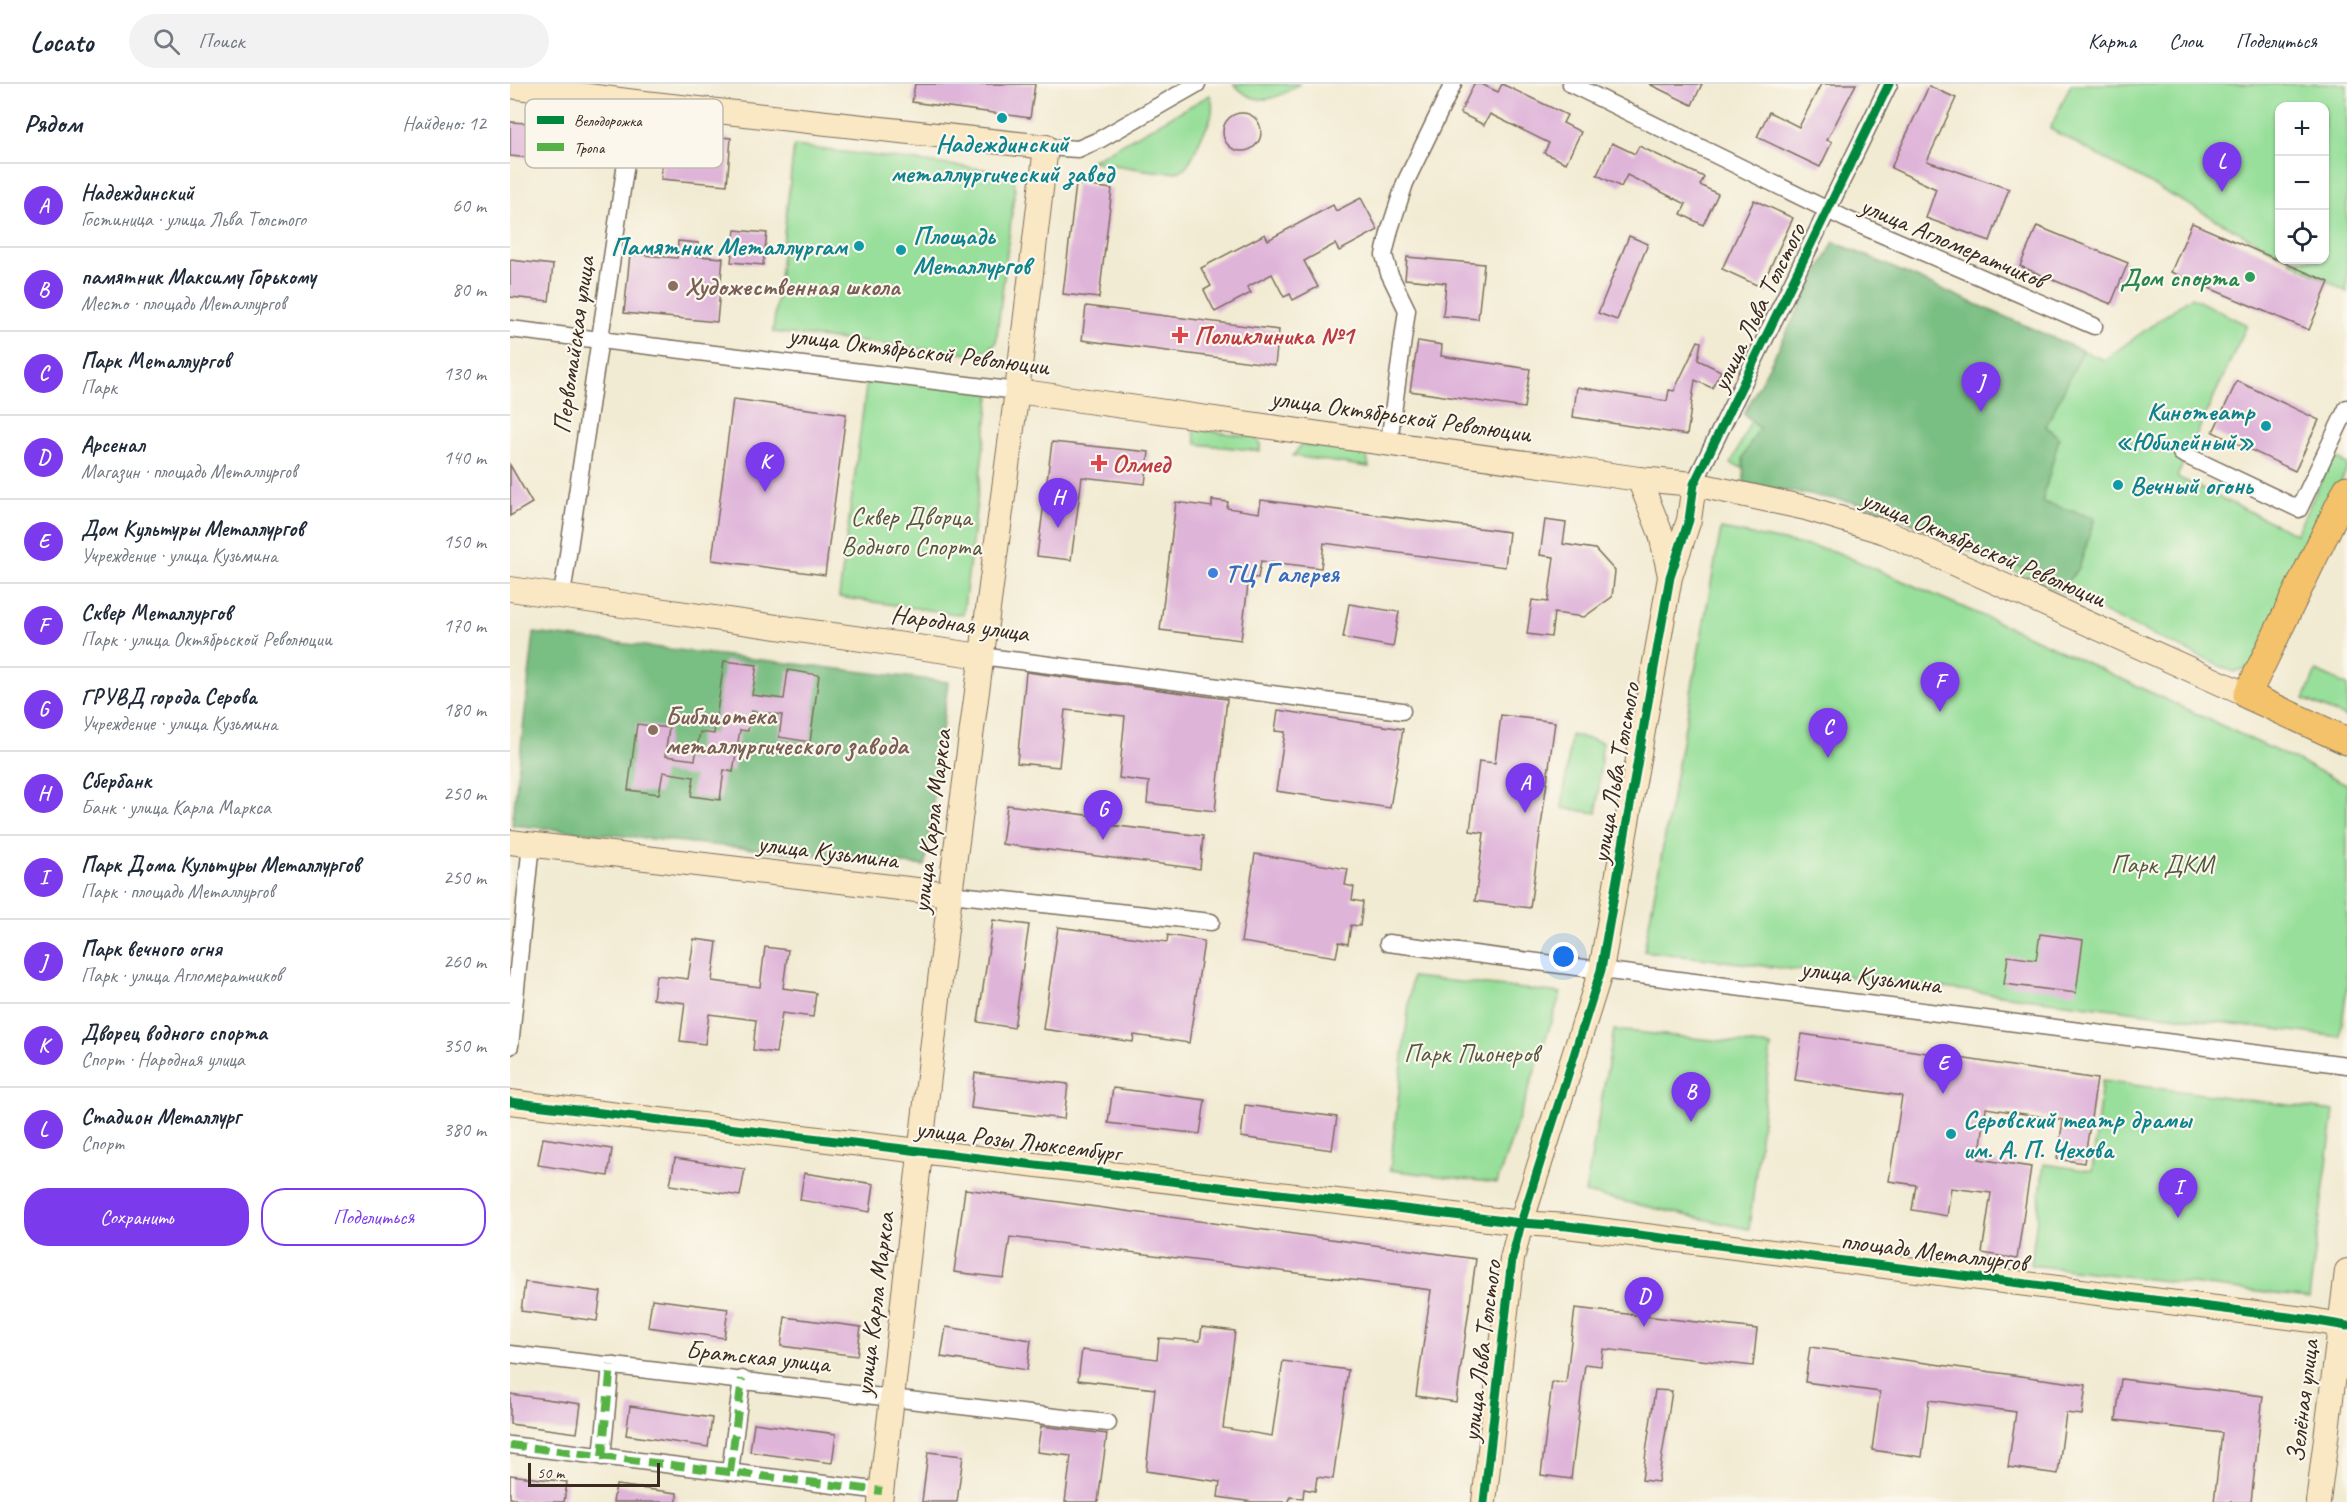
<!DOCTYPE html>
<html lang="ru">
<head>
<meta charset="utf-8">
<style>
  :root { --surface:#fff; --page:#f2f2f3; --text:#1f2937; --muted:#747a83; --line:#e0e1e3; --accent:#7c3aed }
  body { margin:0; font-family:Caveat,sans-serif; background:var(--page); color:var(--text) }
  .controls { position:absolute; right:18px; top:18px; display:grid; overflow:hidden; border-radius:12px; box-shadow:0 2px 4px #0004 }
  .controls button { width:54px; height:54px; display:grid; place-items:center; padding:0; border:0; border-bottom:2px solid var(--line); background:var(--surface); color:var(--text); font:30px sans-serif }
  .scale { position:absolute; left:18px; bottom:15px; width:132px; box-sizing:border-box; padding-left:6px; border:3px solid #3b2a1e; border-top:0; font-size:16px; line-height:21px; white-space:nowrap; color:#3b2a1e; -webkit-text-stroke:4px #fbf7ec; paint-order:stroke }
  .you { position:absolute; left:1054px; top:873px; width:21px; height:21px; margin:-15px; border:4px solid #fff; border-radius:50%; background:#1a73e8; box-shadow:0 0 0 9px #1a73e833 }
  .badge { display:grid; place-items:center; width:39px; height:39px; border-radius:50%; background:var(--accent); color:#fff; font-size:20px; font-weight:700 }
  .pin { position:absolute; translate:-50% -50px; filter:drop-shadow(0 2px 3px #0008) }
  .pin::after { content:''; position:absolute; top:32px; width:21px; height:18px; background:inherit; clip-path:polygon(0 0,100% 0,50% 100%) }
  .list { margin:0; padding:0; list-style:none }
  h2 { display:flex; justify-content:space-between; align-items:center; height:78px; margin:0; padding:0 24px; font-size:26px }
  h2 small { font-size:20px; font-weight:400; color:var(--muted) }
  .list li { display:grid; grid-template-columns:39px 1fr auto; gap:18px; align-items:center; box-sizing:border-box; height:84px; padding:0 24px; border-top:2px solid var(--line) }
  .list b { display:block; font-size:22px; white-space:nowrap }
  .list p { margin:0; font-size:20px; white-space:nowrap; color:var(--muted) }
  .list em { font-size:20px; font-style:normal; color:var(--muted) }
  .actions { display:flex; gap:12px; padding:18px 24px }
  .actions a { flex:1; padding:14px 0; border:2px solid var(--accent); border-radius:24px; text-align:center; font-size:21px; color:var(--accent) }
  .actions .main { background:var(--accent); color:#fff }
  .icon { flex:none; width:33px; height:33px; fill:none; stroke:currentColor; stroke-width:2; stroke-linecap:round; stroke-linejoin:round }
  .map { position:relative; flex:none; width:1837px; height:1418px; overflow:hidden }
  header { display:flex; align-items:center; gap:36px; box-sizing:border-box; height:84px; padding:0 30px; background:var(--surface); border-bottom:2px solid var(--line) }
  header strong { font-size:28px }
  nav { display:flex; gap:33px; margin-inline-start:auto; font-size:21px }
  .search { width:420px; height:54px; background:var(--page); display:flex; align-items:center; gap:15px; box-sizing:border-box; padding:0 21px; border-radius:33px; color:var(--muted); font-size:22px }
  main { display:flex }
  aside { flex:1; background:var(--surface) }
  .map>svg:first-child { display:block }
</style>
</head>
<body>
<header>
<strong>Locato</strong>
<div class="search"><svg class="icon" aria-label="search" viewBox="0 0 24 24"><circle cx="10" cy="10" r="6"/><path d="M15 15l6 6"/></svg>Поиск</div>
<nav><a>Карта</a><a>Слои</a><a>Поделиться</a></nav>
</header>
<main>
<aside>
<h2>Рядом<small>Найдено: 12</small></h2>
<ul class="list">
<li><span class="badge">A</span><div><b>Надеждинский</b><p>Гостиница · улица Льва Толстого</p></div><em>60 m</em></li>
<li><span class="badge">B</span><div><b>памятник Максиму Горькому</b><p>Место · площадь Металлургов</p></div><em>80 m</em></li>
<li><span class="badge">C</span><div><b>Парк Металлургов</b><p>Парк</p></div><em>130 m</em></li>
<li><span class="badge">D</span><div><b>Арсенал</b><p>Магазин · площадь Металлургов</p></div><em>140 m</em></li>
<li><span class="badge">E</span><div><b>Дом Культуры Металлургов</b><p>Учреждение · улица Кузьмина</p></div><em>150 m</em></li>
<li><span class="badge">F</span><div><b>Сквер Металлургов</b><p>Парк · улица Октябрьской Революции</p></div><em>170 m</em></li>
<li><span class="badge">G</span><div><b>ГРУВД города Серова</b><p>Учреждение · улица Кузьмина</p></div><em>180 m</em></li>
<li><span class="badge">H</span><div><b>Сбербанк</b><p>Банк · улица Карла Маркса</p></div><em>250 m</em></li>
<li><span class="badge">I</span><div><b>Парк Дома Культуры Металлургов</b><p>Парк · площадь Металлургов</p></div><em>250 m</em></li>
<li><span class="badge">J</span><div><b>Парк вечного огня</b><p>Парк · улица Агломератчиков</p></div><em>260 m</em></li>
<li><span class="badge">K</span><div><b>Дворец водного спорта</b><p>Спорт · Народная улица</p></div><em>350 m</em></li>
<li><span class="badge">L</span><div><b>Стадион Металлург</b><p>Спорт</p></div><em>380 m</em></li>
</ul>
<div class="actions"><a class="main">Сохранить</a><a>Поделиться</a></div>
</aside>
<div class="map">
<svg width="1837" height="1418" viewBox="0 0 1837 1418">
  <rect width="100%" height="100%" fill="#fbf7ec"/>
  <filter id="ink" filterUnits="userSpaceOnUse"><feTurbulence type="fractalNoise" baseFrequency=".0167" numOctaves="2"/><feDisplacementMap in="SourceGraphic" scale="12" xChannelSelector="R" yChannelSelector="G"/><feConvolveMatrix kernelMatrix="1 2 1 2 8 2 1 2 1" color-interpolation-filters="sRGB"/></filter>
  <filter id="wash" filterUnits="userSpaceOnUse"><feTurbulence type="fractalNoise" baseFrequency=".008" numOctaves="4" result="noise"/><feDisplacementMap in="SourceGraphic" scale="24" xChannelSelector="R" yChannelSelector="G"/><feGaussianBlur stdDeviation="1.35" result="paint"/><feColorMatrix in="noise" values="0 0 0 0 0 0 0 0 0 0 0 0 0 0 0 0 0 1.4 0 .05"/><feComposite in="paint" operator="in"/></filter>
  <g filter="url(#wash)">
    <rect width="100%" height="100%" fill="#f2ebd3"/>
    <g fill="#97df9a" stroke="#69845c" stroke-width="1.5">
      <path d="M724,0h65c-22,16 -44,24 -65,0z"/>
      <polygon points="1561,0 1837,0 1837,208 1779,176 1814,176 1814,22 1770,22 1769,170 1540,45"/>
      <path d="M700,11c6,14 0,27 -7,39 -6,11 -11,29 -21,36 -11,7 -75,-7 -91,-9z"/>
      <polygon points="284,62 496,88 504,96 505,103 486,259 468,271 263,248"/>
      <polygon points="1324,158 1594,276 1681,213 1737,241 1667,393 1786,450 1823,372 1837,380 1837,385 1802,457 1796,455 1742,583 1723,588 1381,430 1221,380"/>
      <polygon points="358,288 481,304 453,531 329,513"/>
      <polygon points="683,345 745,353 750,359 750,367 687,360"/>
      <polygon points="791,361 856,367 859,383 783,372"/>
      <polygon points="1211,445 1324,467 1528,556 1837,700 1837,904 1830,953 1134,867"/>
      <polygon points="1806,587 1837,601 1837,634 1794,615"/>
      <polygon points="1061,651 1092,658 1087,729 1052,724"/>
      <polygon points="902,893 1051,909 987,1099 880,1086"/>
      <polygon points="1104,946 1261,962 1239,1145 1075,1109"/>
      <polygon points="1592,997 1824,1027 1799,1214 1521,1181 1534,1080 1582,1087"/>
    </g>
    <g fill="#79be82" stroke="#5a7450" stroke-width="1.5">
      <polygon points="1324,158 1573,267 1536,342 1549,354 1532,418 1585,434 1569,484 1554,501 1360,421 1234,400 1233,373 1249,344 1234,330"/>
      <polygon points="24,549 438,598 415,782 2,741"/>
    </g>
    <g id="blocks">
      <g fill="#dfb4d9">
        <polygon points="405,0 525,0 520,34 402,18"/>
        <polygon points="964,0 971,0 988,8 992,0 1057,31 1053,39 1071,48 1056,79 1034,69 1039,59 980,30 974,41 950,29"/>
        <polygon points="1139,0 1192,0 1182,21"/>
        <polygon points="1311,0 1346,0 1317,56 1322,58 1310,83 1247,53 1259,28 1289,43"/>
        <polygon points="1419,2 1446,14 1417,77 1499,105 1480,157 1416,134 1426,105 1381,84"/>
        <circle cx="732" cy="48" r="19"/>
        <polygon points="0,38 65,42 63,78 0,72"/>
        <polygon points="155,48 221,54 217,101 151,95"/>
        <polygon points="1102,59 1125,70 1129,62 1194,93 1190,101 1208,110 1193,141 1171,130 1176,120 1117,91 1111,103 1087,91"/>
        <polygon points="566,100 602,105 589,214 553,210"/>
        <polygon points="851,114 868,146 829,167 825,160 794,177 808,203 783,216 780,210 774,213 762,190 737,203 741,209 705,228 694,206 701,202 691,184 755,150 758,156 823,121 826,127"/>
        <polygon points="1244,116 1283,134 1251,203 1212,185"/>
        <polygon points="1682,139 1819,198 1799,246 1661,188"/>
        <polygon points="1527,142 1618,179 1601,220 1510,182"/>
        <polygon points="225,146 257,149 253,181 221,178"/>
        <polygon points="1119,152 1138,160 1107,236 1088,229"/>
        <polygon points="168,157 188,159 187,172 213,174 207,238 114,229 120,170 167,174"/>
        <polygon points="897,173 974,180 968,235 933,232 936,199 895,195"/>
        <polygon points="0,176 43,181 39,217 0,213"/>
        <polygon points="576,222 769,246 765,281 572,256"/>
        <polygon points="908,257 932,261 931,272 1020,285 1014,324 900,307"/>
        <polygon points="1188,257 1191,258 1188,276 1211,287 1202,304 1185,296 1177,351 1063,333 1067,303 1157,317 1159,306 1164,307"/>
        <polygon points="1727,297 1809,336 1785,387 1703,348"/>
        <polygon points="223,315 336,330 315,491 202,476"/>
        <polygon points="542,358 639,368 635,400 572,393 561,476 527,472"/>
        <polygon points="0,381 22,419 0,432"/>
        <polygon points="702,416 718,418 717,424 749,429 751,416 999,448 995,483 814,459 811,484 751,477 748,494 739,493 731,556 650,546 666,418 702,423"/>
        <polygon points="1035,436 1056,439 1053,460 1085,465 1105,487 1102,513 1074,533 1044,529 1041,553 1017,550 1022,516 1038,518 1044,473 1030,471"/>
        <polygon points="839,520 889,528 883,563 833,554"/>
        <polygon points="214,577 247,581 242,611 274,615 278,586 309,591 300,658 269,653 272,631 241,627 238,647 230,646 223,688 214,686 210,716 181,712 184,693 153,688 149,710 118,706 127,640 159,644 155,672 185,676 190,648 204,650"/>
        <polygon points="516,588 717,615 705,727 637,719 639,698 609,694 615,632 555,626 549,683 507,679"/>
        <polygon points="768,626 893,645 880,724 766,707 775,648 765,647"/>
        <polygon points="991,631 1045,638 1020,824 965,817 974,749 960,747 969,677 985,679"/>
        <polygon points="497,721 600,734 599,741 693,752 690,785 492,760"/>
        <polygon points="745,770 838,785 835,801 844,803 842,816 853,818 850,842 841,841 838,860 829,858 826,873 731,858"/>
        <polygon points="483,836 519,841 504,944 468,938"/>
        <polygon points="548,843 657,858 658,851 694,857 679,959 624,951 623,958 533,945"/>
        <polygon points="1530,850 1573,856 1566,909 1494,900 1498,872 1526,876"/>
        <polygon points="184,855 207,858 202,897 250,903 255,863 278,866 273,904 306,909 303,933 272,929 266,969 243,966 246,936 199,930 195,960 170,957 175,919 143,915 146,891 178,895"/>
        <polygon points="1292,950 1587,995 1574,1079 1547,1075 1553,1036 1476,1024 1469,1075 1521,1083 1507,1175 1472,1169 1481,1109 1441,1104 1437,1132 1402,1126 1406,1101 1379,1097 1392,1012 1285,996"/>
        <polygon points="465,989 558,1000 554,1035 461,1024"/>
        <polygon points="603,1004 695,1016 690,1050 598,1039"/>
        <polygon points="735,1021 827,1033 822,1066 731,1053"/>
        <polygon points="33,1054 102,1065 98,1092 28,1081"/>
        <polygon points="165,1074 235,1085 230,1112 160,1101"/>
        <polygon points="294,1089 364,1100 360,1128 290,1116"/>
        <polygon points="455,1105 966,1175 946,1318 906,1312 921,1206 500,1153 494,1194 444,1188"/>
        <polygon points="15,1198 91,1208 87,1237 11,1227"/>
        <polygon points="142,1215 218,1225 214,1254 138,1243"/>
        <polygon points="1065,1224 1247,1245 1243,1282 1093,1265 1091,1282 1075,1280 1061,1395 1031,1391 1042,1298 1056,1299"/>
        <polygon points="275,1233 351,1243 347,1272 271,1262"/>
        <polygon points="436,1243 521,1256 517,1286 431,1273"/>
        <polygon points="692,1243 725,1247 713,1344 762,1352 773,1277 838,1286 823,1395 807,1393 805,1407 794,1405 793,1414 780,1413 779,1418 743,1418 708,1413 710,1398 636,1387 645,1305 568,1296 572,1266 647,1275 649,1254 690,1257"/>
        <polygon points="1300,1263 1576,1301 1572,1331 1556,1329 1548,1390 1498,1383 1506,1328 1419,1316 1412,1373 1362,1366 1370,1308 1295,1298"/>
        <polygon points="1611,1295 1753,1312 1741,1418 1704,1418 1712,1349 1606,1336"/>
        <polygon points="1145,1306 1162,1307 1148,1398 1132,1396"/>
        <polygon points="0,1310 71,1320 67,1349 0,1340"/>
        <polygon points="120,1322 202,1334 198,1363 116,1351"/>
        <polygon points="244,1339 326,1350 322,1379 240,1368"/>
        <polygon points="531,1342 597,1350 588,1418 555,1418 561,1372 527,1368"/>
        <polygon points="418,1368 453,1372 447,1418 412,1418"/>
        <polygon points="0,1391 57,1398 54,1418 31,1418 0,1414"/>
        <polygon points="106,1401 167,1409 167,1418 103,1418"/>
      </g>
    </g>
  </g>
  <g filter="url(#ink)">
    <use href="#blocks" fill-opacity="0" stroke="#7b6e5d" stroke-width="1.5"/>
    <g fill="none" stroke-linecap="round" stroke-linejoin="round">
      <g stroke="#7b6e5d" stroke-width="19">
        <g id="street">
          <polyline points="1061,0 1336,135 1584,242"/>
          <polyline points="536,63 568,65 589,56 687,0"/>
          <polyline points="0,245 507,307"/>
          <polyline points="879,358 897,226 879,189 874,171 880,145 895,99 943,0"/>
          <polyline points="1671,369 1789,425 1837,324"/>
          <polyline points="1184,400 1379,0"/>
          <polyline points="52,511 125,18"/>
          <polyline points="471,572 892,627"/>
          <polyline points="440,810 701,838"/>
          <polyline points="878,859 1837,981"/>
          <polyline points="0,962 21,760"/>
          <polyline points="0,1270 598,1339"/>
          <polyline points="0,1361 372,1407"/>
          <polyline points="92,1373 101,1281"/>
          <polyline points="220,1388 232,1295"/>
        </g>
      </g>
      <g stroke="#7b6e5d" stroke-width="26">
        <g id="secondary">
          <polyline points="0,2 125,18 536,63 507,307 440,810 370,1418"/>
          <polyline points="507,307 1129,395 1184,400 1217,407 1296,424 1375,448 1737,611"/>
          <polyline points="1129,395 1151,450 1160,492"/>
          <polyline points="0,505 471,572"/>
          <polyline points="0,758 440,810"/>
          <polyline points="0,1018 1011,1139 1057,1142 1802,1236 1830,1241"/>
          <polyline points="974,1418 1002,1175 1011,1139 1091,886 1160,493 1179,436 1184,400"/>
          <polyline points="1808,1418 1837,1187"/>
        </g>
      </g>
      <g stroke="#7b6e5d" stroke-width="29">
        <polyline id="primary" points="1837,405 1737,611 1837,657"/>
      </g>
      <use href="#street" stroke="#fff" stroke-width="16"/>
      <use href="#secondary" stroke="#fae7c3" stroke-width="24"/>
      <use href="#primary" stroke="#f3c26a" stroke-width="27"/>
      <g stroke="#57b245" stroke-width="8" stroke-dasharray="15 8" stroke-linecap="butt">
        <polyline points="0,1361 372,1407"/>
        <polyline points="92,1373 101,1281"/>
        <polyline points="220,1388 232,1295"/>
      </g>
      <g stroke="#fbf7ec" stroke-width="13">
        <g id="cycleway">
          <polyline points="0,1018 1011,1139 1057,1142 1802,1236 1837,1242"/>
          <polyline points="974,1418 1002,1175 1011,1139 1091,886 1160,493 1179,436 1184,400 1379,0"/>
        </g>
      </g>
      <use href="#cycleway" stroke="#00873e" stroke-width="9"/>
    </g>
  </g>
  <g fill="#0f9aa8" stroke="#fbf7ec" stroke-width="2">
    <circle cx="492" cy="34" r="6"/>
    <circle cx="349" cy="162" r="6"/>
    <circle cx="391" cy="166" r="6"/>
    <circle cx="1756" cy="342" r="6"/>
    <circle cx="1608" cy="401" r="6"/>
    <circle cx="1441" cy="1050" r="6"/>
  </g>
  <circle fill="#2e9e5b" stroke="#fbf7ec" stroke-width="2" cx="1740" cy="193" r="6"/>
  <g fill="#8d6e63" stroke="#fbf7ec" stroke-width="2">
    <circle cx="163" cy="202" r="6"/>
    <circle cx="143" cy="646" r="6"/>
  </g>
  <g fill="#e0444e" stroke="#fbf7ec" stroke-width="2">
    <path d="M667 242h6v6h6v6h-6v6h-6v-6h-6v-6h6z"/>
    <path d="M586 370h6v6h6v6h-6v6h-6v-6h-6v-6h6z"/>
  </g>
  <circle fill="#3f7fe0" stroke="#fbf7ec" stroke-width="2" cx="703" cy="489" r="6"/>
  <g text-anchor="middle" stroke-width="4.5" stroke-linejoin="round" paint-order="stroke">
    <g font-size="26" font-weight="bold" fill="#0d838f" stroke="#fbf7ec" text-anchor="start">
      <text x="492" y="68" text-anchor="middle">Надеждинский<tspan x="492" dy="30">металлургический завод</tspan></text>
      <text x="403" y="160">Площадь<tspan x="403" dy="30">Металлургов</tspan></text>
      <text x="337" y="171" text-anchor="end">Памятник Металлургам</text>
      <text x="1744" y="336" text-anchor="end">Кинотеатр<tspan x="1744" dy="30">«Юбилейный»</tspan></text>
      <text x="1620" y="410">Вечный огонь</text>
      <text x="1453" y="1044">Серовский театр драмы<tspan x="1453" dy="30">им. А. П. Чехова</tspan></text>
    </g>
    <g font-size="26" fill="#3b2a1e" stroke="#fbf7ec">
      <text transform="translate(1443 158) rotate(23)" y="9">улица Агломератчиков</text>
      <text transform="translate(1248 223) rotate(-64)" y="9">улица Льва Толстого</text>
      <text transform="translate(63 261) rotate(-82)" y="9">Первомайская улица</text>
      <text transform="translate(409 266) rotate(7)" y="9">улица Октябрьской Революции</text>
      <text transform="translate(891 331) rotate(8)" y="9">улица Октябрьской Революции</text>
      <text transform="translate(1474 464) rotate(23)" y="9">улица Октябрьской Революции</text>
      <text transform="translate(450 539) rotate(8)" y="9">Народная улица</text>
      <text transform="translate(1105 689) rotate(-80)" y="9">улица Льва Толстого</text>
      <text transform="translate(421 737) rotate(-83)" y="9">улица Карла Маркса</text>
      <text transform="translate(318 767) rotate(7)" y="9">улица Кузьмина</text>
      <text transform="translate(1361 892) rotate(7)" y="9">улица Кузьмина</text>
      <text transform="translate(508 1056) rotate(7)" y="9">улица Розы Люксембург</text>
      <text transform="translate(1424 1167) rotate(7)" y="9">площадь Металлургов</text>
      <text transform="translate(364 1220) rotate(-83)" y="9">улица Карла Маркса</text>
      <text transform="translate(971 1267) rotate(-83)" y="9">улица Льва Толстого</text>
      <text transform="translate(248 1272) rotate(6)" y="9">Братская улица</text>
      <text transform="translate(1792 1317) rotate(-83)" y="9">Зелёная улица</text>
    </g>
    <g font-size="26" font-weight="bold" fill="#27864d" stroke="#fbf7ec" text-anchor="end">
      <text x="1728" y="202">Дом спорта</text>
    </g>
    <g font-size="26" font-weight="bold" fill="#785e54" stroke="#fbf7ec" text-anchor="start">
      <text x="175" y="211">Художественная школа</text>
      <text x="155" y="640">Библиотека<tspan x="155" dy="30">металлургического завода</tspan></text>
    </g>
    <g font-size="26" font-weight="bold" fill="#be3a42" stroke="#fbf7ec" text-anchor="start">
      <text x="684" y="260">Поликлиника №1</text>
      <text x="602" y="388">Олмед</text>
    </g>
    <g font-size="26" fill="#52573d" stroke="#fbf7ec">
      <text x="401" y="441">Сквер Дворца<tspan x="401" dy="30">Водного Спорта</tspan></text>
      <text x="1652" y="789">Парк ДКМ</text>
      <text x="961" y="978">Парк Пионеров</text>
    </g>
    <g font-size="26" font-weight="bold" fill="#366cbe" stroke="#fbf7ec" text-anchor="start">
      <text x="715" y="498">ТЦ Галерея</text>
    </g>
  </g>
  <rect x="15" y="15" width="198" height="69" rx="9" fill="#fbf7ec" stroke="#c1baae" stroke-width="1.5"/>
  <rect x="27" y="32" width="27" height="8" fill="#00873e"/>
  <rect x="27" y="59" width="27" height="8" fill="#57b245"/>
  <g font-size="16" fill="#3b2a1e">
    <text x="64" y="42">Велодорожка</text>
    <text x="64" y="69">Тропа</text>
  </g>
</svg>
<div class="controls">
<button>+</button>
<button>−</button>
<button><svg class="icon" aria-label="locate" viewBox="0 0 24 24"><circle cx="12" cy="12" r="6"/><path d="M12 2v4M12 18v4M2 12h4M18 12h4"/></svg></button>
</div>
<div class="scale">50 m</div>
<div class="you"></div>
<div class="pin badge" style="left:1015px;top:729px">A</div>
<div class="pin badge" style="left:1181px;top:1038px">B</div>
<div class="pin badge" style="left:1318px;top:674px">C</div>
<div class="pin badge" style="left:1134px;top:1243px">D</div>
<div class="pin badge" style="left:1433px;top:1010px">E</div>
<div class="pin badge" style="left:1430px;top:628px">F</div>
<div class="pin badge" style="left:593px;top:756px">G</div>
<div class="pin badge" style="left:548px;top:444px">H</div>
<div class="pin badge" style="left:1668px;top:1134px">I</div>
<div class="pin badge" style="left:1471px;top:328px">J</div>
<div class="pin badge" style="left:255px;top:408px">K</div>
<div class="pin badge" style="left:1712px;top:108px">L</div>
</div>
</main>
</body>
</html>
